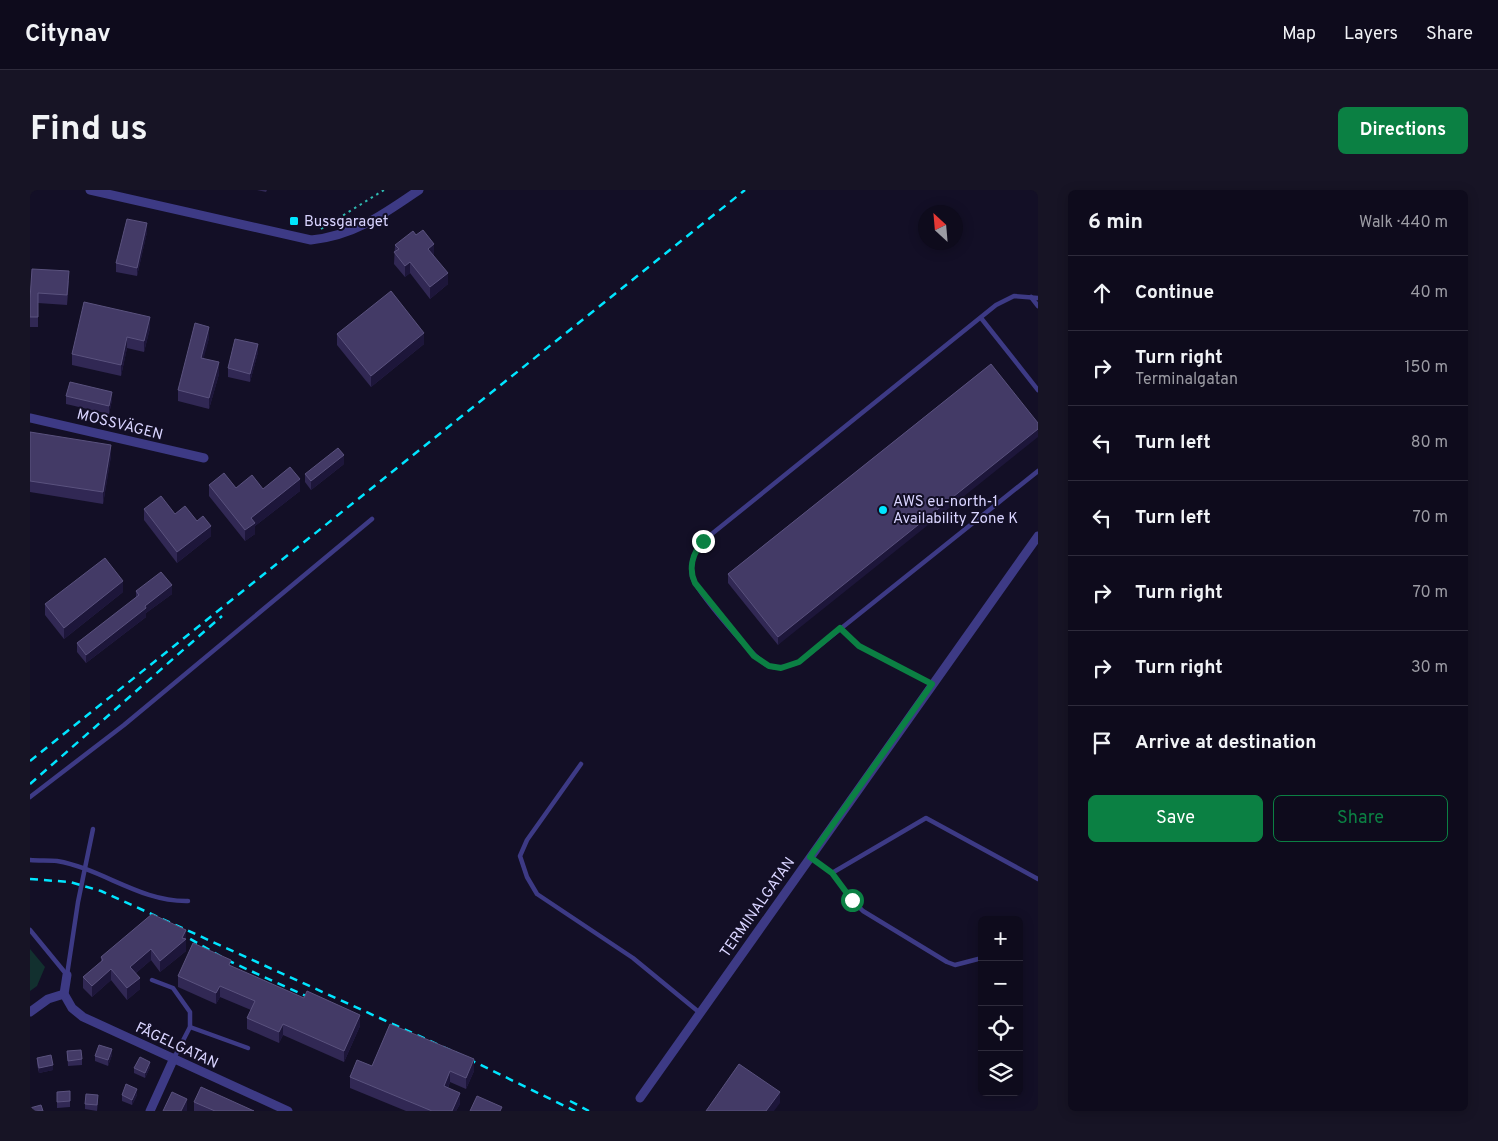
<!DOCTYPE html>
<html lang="en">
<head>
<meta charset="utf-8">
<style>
  :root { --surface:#0e0b1c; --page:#171425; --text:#f1f3f6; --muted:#9b9ba3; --line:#2e2b3b; --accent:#0b8043 }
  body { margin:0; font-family:Overpass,sans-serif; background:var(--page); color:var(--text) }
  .controls { position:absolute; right:15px; bottom:15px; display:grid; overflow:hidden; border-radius:8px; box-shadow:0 2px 12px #0003 }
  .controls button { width:45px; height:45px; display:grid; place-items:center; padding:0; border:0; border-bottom:1px solid var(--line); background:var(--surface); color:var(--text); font:25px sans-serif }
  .compass { position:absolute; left:888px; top:15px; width:45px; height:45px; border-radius:50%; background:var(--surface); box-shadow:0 2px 12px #0003; rotate:334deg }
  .stop { position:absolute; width:15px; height:15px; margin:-11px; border:4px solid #0b8043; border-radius:50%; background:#fff }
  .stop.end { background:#0b8043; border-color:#fff; box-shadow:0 1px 5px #0008 }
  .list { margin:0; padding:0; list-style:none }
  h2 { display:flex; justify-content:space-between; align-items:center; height:65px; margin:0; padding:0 20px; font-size:21px }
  h2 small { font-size:16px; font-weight:400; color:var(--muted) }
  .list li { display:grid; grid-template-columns:32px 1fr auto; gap:15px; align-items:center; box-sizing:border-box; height:75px; padding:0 20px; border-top:1px solid var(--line) }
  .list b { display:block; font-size:19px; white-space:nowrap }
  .list p { margin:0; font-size:16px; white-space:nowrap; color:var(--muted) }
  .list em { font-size:16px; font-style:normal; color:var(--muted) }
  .actions { display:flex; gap:10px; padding:15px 20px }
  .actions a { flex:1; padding:11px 0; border:1px solid var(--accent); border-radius:8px; text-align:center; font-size:18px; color:var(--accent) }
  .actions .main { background:var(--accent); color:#fff }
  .icon { flex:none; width:28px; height:28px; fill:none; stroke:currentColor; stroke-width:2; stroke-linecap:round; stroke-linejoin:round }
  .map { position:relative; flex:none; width:1008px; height:921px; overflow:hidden; border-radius:8px }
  header { display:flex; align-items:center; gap:30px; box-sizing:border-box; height:70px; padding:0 25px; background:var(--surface); border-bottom:1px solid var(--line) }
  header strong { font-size:24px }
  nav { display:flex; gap:28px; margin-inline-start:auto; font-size:18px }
  .intro { display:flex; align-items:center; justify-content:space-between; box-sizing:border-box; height:120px; padding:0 30px }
  h1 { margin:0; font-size:35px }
  .button { padding:12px 22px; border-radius:8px; background:var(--accent); color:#fff; font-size:18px; font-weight:700 }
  main { display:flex; gap:30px; padding:0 30px }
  aside { flex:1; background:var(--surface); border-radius:8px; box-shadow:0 2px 12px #0003 }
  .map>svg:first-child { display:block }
</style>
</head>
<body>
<header>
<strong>Citynav</strong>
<nav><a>Map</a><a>Layers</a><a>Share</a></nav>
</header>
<div class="intro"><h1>Find us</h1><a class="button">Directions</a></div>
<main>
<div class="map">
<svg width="1008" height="921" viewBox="0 0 1008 921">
  <rect width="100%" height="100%" fill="#130f26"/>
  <polygon fill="#12302f" points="0,759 15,777 7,796 0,801"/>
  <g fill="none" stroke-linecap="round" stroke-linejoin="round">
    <polyline stroke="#2fb8b0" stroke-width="2" stroke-dasharray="2.5 4" stroke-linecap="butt" points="291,39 354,0"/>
    <g stroke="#3d3a85" stroke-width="4.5">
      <polyline points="1001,107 1008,116"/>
      <path d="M1008,108l-24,-2 -18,9 -293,236c-8,10 -14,22 -11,35 3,14 65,87 77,90 11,3 21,0 30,-4l239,-191"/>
      <polyline points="951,128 1008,200"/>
      <polyline points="810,438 829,456 902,494"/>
      <polyline points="551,574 497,650 490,666 497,687 507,704 603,768 670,823"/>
      <polyline points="0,607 94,535 342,329"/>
      <polyline points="781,668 802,683 822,710 833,721 917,772 925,775 952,768"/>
      <path d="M0,670c9,1 18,0 27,1 46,8 83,41 131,40"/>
      <polyline points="802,683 896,628 1008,689"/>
      <polyline points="0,740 37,785"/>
      <polyline points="37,785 48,712 63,639"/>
      <polyline points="122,790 143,798 160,822 160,837 144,868"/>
      <polyline points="160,837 218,858"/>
    </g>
    <g stroke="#3d3a85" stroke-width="9">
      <path d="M60,0l221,50c43,-4 73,-26 108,-50"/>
      <polyline points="0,228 174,268"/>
      <polyline points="34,804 42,818 53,827 258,921"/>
      <polyline points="0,822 18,809 34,804 37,785"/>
      <polyline points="610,908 1008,346"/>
      <polyline points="120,921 144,868"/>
    </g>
    <g stroke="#00e5ff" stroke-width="2.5" stroke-dasharray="8 6" stroke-linecap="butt">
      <polyline points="0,571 715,0"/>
      <polyline points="0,594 192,426"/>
      <polyline points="0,689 40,692 71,701 422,861 545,921"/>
      <polyline points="148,742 199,771 289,812"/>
      <polyline points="540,911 559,921"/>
    </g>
  </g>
  <g fill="#312854">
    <polygon points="227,0 237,0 236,2"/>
    <polygon points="117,42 107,86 86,82 86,73"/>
    <polygon points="365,55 404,65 403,65 418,94 400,109 380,83 375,87 364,74"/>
    <polygon points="2,79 39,91 37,115 8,113 8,137 0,137 0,109"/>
    <polygon points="120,138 114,162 97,158 91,186 42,175 42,164"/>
    <polygon points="307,144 394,154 341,197 307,155"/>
    <polygon points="179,148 173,168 189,184 179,219 148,211 148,200"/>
    <polygon points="228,162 220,192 198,187 198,178"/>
    <polygon points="961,174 748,455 698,393 698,384"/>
    <polygon points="36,206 82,210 79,224 36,214"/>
    <polygon points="0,242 81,266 73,314 0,302"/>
    <polygon points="314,274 281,300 275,292 275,284"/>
    <polygon points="179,295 206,298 270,301 225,336 225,344 215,351 179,306"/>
    <polygon points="114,319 145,324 167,331 181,346 147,373 114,330"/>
    <polygon points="106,401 142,404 116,423 116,427 56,473 47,462 47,453 106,408"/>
    <polygon points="93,402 34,449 15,425 15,414"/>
    <polygon points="156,740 156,761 130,782 121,770 106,783 110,799 97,810 81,790 62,807 53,798 53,787 71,772 71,767"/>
    <polygon points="201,776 330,836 314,872 253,845 249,853 217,839 217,828 221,820 190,807 186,814 148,797 148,786"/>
    <polygon points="37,861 52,869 52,875 38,876"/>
    <polygon points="82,865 78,876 65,871 65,866"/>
    <polygon points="7,868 23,880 9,883 7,874"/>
    <polygon points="342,876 444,881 436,899 420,892 418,898 430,914 426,921 376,921 320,898 320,887"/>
    <polygon points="120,877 115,888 104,883 104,878"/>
    <polygon points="40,901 40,917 27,918 27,902"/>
    <polygon points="92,905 107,905 102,915 92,911"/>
    <polygon points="68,911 67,921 55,919 55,914"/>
    <polygon points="164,912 224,921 164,921"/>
  </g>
  <g fill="#1d163a">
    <polygon points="117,33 117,42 107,86 107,78"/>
    <polygon points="404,54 404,65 398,70 398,59"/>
    <polygon points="380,72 380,83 375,87 375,76"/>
    <polygon points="418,83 418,94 400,109 400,97"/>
    <polygon points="120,127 120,138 114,162 114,151"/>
    <polygon points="179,137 179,148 171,179 171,168"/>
    <polygon points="394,143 394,154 341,197 341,186"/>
    <polygon points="97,147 97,158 91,186 91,175"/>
    <polygon points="228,154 228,162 220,192 220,184"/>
    <polygon points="189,172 189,184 179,219 179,208"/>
    <polygon points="82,202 82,210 79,224 79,216"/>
    <polygon points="1008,239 1008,247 748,455 748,447"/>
    <polygon points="81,255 81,266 73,314 73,302"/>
    <polygon points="314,265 314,274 281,300 281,291"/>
    <polygon points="270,289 270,301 225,336 225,344 215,351 215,340 221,328"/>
    <polygon points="181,336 181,346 147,373 147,362"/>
    <polygon points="93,391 93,402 34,449 34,438"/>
    <polygon points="142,395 142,404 116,423 116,427 56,473 56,465 115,416"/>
    <polygon points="156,740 156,761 130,782 130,771 152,748"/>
    <polygon points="121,759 121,770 100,788 100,777"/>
    <polygon points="81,779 81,790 62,807 62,796"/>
    <polygon points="110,788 110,799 97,810 97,798"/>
    <polygon points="190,796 190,807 186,814 186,803"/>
    <polygon points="330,825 330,836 314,872 314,861"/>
    <polygon points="253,834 253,845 249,853 249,842"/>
    <polygon points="82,859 82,865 78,876 78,870"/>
    <polygon points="444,869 444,881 436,899 436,888"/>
    <polygon points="120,872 120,877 115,888 115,883"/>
    <polygon points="23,875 23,880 9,883 9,878"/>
    <polygon points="420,881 420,892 414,907 414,896"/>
    <polygon points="107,899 107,905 102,915 102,910"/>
    <polygon points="750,902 750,913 744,921 736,921"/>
    <polygon points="430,903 430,914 426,921 422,921"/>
    <polygon points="157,909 157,921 151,921"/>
  </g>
  <g fill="#433a66" stroke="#5a527e">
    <polygon points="97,29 117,33 107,78 86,73"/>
    <polygon points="393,40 404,54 398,59 418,83 400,97 380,72 375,76 364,62 369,59 365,55 383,41 386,45"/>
    <polygon points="2,79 39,81 37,105 8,103 8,127 0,127 0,109"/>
    <polygon points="361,101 394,143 341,186 307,144"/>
    <polygon points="54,112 120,127 114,151 97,147 91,175 42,164"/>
    <polygon points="165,133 179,137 171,168 189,172 179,208 148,200"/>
    <polygon points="205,149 228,154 220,184 198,178"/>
    <polygon points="961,174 1008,233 1008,239 748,447 698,384"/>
    <polygon points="40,192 82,202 79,216 36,206"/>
    <polygon points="0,242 81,255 73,302 0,291"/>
    <polygon points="308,258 314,265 281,291 275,284"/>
    <polygon points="260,277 270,289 221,328 225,333 215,340 179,295 194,283 206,298 222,285 233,299"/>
    <polygon points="131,306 145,324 155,316 167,331 173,326 181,336 147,362 114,319"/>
    <polygon points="75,368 93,391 34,438 15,414"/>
    <polygon points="131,382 142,395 115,416 116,418 56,465 47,453 109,405 106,401"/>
    <polygon points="122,724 156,740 152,748 156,749 130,771 121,759 100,777 110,788 97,798 81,779 62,796 53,787 73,770 71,767"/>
    <polygon points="163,753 201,770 199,775 274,808 277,801 330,825 314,861 253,834 249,842 217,828 225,811 190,796 186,803 148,786"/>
    <polygon points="360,834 444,869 436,888 420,881 414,896 430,903 422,921 402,921 320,887 327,870 342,876"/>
    <polygon points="69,855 82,859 78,870 65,866"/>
    <polygon points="51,860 52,869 38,871 37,861"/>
    <polygon points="21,865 23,875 9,878 7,868"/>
    <polygon points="110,867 120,872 115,883 104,878"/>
    <polygon points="709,874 750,902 736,921 676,921"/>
    <polygon points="96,894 107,899 102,910 92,905"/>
    <polygon points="171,897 224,921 185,921 164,912"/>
    <polygon points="40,901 40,911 27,912 27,902"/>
    <polygon points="142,902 157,909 151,921 133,921"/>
    <polygon points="56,904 68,905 67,915 55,914"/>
    <polygon points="447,906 472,917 470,921 440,921"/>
    <polygon points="11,915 13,921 0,921 0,918"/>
  </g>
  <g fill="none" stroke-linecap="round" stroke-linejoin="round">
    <path stroke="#0b8043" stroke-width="6" d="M673,351c-10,12 -15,27 -8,42l59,73 15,10 12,2 18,-6 41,-34 19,18 73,38 -122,173 22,16 20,27"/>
  </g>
  <g fill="#00e5ff" stroke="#130f26" stroke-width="2">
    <rect x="259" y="26" width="10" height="10" rx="2.5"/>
    <circle cx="853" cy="320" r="5"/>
  </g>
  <g text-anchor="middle" stroke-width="4" stroke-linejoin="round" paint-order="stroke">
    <g font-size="15" fill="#d9d4ff" stroke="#130f26" text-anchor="start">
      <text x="274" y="36">Bussgaraget</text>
      <text x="863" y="316">AWS eu-north-1<tspan x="863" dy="17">Availability Zone K</tspan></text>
    </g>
    <g font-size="15" fill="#d9d4ff" stroke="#130f26">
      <text transform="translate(90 234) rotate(14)" y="5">MOSSVÄGEN</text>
      <text transform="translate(727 717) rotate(-55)" y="5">TERMINALGATAN</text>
      <text transform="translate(147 855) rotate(25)" y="5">FÅGELGATAN</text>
    </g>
  </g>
</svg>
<div class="controls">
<button>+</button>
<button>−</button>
<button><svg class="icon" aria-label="locate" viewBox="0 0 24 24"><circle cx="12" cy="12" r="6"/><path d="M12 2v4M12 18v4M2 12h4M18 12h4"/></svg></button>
<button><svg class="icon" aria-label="layers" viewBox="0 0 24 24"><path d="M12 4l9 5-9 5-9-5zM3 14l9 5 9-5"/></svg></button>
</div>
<svg class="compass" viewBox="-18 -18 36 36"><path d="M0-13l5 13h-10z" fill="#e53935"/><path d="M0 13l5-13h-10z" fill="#9b9ba3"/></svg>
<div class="stop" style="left:822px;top:710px"></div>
<div class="stop end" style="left:673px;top:351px"></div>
</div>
<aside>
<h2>6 min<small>Walk · 440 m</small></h2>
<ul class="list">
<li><svg class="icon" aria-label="ahead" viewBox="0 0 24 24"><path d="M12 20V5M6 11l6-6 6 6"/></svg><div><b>Continue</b></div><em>40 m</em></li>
<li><svg class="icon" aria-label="right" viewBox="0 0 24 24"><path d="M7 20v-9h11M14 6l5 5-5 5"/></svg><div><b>Turn right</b><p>Terminalgatan</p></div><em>150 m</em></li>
<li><svg class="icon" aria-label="left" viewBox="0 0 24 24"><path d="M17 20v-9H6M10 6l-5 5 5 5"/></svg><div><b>Turn left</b></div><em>80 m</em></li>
<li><svg class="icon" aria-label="left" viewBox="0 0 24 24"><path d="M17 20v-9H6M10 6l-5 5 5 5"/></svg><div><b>Turn left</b></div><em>70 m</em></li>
<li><svg class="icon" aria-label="right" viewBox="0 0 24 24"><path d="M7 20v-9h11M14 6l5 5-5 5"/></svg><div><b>Turn right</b></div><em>70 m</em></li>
<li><svg class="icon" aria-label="right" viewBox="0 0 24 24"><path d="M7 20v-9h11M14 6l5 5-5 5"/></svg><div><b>Turn right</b></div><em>30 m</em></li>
<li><svg class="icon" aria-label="arrive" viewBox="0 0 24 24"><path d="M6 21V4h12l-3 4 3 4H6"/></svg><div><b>Arrive at destination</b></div></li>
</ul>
<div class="actions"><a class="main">Save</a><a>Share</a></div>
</aside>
</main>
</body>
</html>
